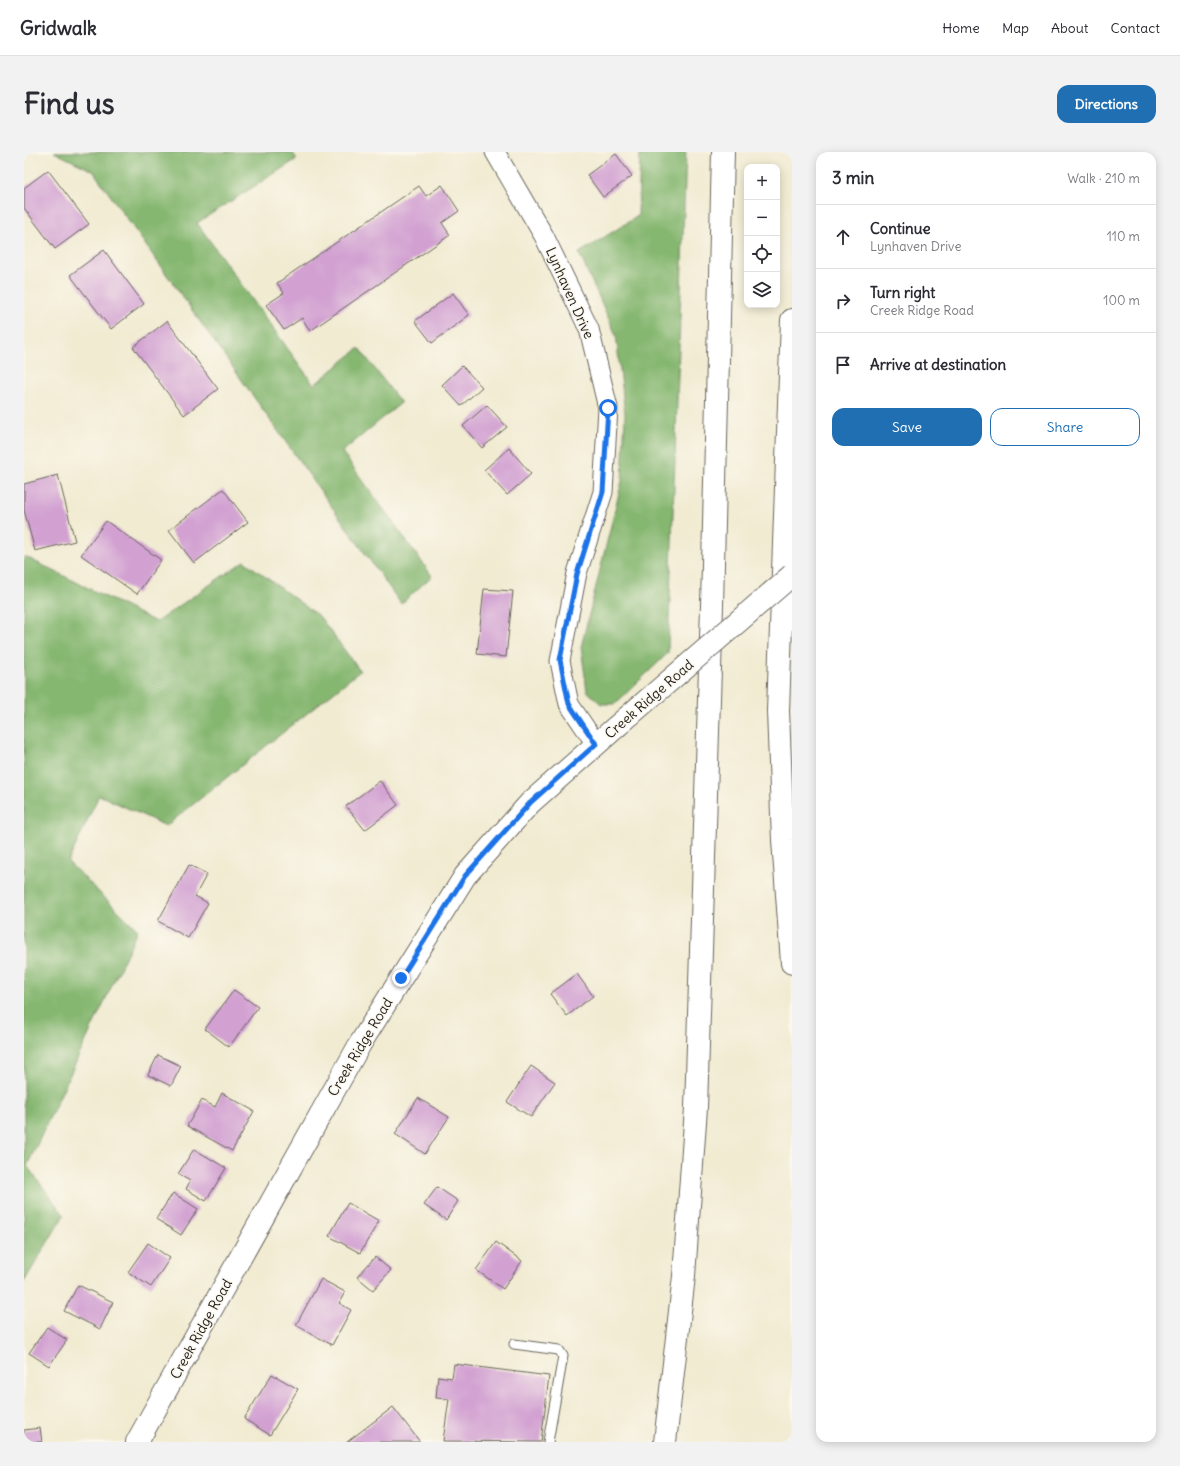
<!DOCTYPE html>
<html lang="en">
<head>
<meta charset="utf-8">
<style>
  :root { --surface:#fff; --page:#f2f2f3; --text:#2b2b33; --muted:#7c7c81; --line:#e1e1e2; --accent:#1f6fb2 }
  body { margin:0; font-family:Delius,sans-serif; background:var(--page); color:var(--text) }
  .controls { position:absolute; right:12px; top:12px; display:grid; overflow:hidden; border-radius:8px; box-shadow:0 2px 10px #0003 }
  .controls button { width:36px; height:36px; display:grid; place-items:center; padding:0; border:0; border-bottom:1px solid var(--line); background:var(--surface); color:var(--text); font:20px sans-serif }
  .stop { position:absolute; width:12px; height:12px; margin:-9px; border:3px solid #1a73e8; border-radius:50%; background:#fff }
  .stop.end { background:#1a73e8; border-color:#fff; box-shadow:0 1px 4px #0008 }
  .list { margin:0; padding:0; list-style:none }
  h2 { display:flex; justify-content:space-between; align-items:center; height:52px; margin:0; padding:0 16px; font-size:17px }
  h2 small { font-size:13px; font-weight:400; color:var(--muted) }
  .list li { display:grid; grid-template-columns:26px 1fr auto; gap:12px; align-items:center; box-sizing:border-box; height:64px; padding:0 16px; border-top:1px solid var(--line) }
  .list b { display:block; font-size:15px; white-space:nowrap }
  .list p { margin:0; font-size:13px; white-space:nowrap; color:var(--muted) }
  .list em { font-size:13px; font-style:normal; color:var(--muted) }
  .actions { display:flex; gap:8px; padding:12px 16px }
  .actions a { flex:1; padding:9px 0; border:1px solid var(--accent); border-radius:12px; text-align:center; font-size:14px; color:var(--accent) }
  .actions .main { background:var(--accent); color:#fff }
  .icon { flex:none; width:22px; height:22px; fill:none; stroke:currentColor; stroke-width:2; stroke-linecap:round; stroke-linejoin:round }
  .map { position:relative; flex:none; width:768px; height:1290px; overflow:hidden; border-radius:12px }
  header { display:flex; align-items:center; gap:24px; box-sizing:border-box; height:56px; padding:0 20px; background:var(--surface); border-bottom:1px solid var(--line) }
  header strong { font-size:19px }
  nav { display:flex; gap:22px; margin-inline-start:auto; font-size:14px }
  .intro { display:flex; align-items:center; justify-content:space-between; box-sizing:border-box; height:96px; padding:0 24px }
  h1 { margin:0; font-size:28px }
  .button { padding:10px 18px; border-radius:12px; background:var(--accent); color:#fff; font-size:14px; font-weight:700 }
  main { display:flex; gap:24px; padding:0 24px }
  aside { flex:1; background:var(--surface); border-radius:12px; box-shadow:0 2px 10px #0003 }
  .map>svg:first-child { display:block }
</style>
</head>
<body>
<header>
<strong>Gridwalk</strong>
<nav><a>Home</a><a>Map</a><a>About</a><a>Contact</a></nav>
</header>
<div class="intro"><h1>Find us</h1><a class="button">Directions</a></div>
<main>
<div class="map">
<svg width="768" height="1290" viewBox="0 0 768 1290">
  <rect width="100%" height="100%" fill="#fbf7ec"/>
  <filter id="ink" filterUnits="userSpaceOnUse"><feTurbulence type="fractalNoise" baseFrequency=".025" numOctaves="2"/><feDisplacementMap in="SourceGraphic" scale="8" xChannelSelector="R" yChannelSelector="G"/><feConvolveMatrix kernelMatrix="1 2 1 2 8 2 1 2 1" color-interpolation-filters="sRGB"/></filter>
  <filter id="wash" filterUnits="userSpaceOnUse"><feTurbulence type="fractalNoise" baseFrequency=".012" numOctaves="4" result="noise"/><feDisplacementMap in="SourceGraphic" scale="16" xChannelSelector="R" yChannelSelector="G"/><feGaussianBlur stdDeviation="0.9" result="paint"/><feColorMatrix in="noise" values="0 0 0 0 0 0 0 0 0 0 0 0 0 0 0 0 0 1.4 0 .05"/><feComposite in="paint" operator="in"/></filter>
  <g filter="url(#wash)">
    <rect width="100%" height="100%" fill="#f1ebd2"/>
    <g fill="#86b771" stroke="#516a46">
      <polygon points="30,0 268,0 273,7 173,71 290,233 335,196 377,251 318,300 408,424 377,452 69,19"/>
      <polygon points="616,0 662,0 644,501 591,552 577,552 563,539 557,495 598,329 601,262 592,183 555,101 614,64"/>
      <polygon points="0,404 132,470 220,409 296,465 336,519 142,674 75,643 44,710 114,778 3,1014 40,1063 0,1130"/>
    </g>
    <g id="blocks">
      <g fill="#d2a1d2">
        <polygon points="592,2 608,24 579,45 563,23"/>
        <polygon points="24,18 65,72 31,97 0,56 0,36"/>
        <polygon points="418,33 435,59 418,71 426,83 286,179 278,166 260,178 242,153 260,141 253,131 395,34 402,44"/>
        <polygon points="80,98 120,152 87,177 46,123"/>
        <polygon points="429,141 445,163 408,191 391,169"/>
        <polygon points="143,169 194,237 160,263 109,195"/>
        <polygon points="438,214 458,235 437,254 418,233"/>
        <polygon points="463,253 483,275 458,296 439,274"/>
        <polygon points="485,296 507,322 483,343 460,318"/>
        <polygon points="34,323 51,389 11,399 0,358 0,332"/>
        <polygon points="199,337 224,370 170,411 145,378"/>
        <polygon points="82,369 137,408 113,442 57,403"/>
        <polygon points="460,437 489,439 482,505 453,502"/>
        <polygon points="356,629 374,653 341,678 322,654"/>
        <polygon points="165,713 183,722 171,744 184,751 164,786 134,769"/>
        <polygon points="553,822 569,844 543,864 526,842"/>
        <polygon points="210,838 234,855 205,895 181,877"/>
        <polygon points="134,903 157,914 147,934 124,923"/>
        <polygon points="507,914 531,930 507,965 483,950"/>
        <polygon points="198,941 230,959 208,999 163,974 178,948 191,955"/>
        <polygon points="394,946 425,965 401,1002 371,982"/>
        <polygon points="170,997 202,1016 182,1049 162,1037 166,1029 154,1022"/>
        <polygon points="413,1035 434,1049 422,1068 400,1053"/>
        <polygon points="149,1041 174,1057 157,1083 132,1067"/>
        <polygon points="324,1051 355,1069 336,1101 305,1084"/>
        <polygon points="472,1090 498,1109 479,1137 452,1118"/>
        <polygon points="124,1091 146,1106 127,1135 104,1120"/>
        <polygon points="351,1105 367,1118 349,1138 333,1125"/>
        <polygon points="297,1127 321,1140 315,1151 327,1158 308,1193 272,1173"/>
        <polygon points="54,1133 89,1150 76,1177 40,1159"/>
        <polygon points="23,1175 43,1188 25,1214 5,1201"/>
        <polygon points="430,1212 525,1224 517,1290 419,1289 425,1247 412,1246 414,1224 428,1226"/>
        <polygon points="248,1222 274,1237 246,1283 220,1267"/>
        <polygon points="369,1255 396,1290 323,1290"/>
        <polygon points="16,1276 18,1290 0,1290 0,1278"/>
      </g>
    </g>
  </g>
  <g filter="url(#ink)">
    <use href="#blocks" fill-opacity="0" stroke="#67645c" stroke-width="1"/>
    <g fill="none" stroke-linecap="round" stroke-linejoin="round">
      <g stroke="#67645c" stroke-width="11">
        <polyline id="lane" points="490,1192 535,1198 539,1204 524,1290"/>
      </g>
      <g stroke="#67645c" stroke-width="21">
        <polyline id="street" points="471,0 520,84 565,177 584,256 579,340 553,421 536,509 545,552 572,592"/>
      </g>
      <g stroke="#67645c" stroke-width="24">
        <polyline id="secondary" points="113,1290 336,892 441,724 506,651 592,575"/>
      </g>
      <g stroke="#67645c" stroke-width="24">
        <g id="highway">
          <polyline points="768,168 754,559 759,688 768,811"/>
          <polyline points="641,1290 660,1124 672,956 688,454 699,0"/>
        </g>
      </g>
      <use href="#lane" stroke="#fff" stroke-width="9"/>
      <use href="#street" stroke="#fff" stroke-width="19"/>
      <use href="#secondary" stroke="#fff" stroke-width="22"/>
      <use href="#highway" stroke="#fff" stroke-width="22"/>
      <g stroke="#67645c" stroke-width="24" stroke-linecap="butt">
        <polyline id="secondary-bridge" points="592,575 768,423"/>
      </g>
      <use href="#secondary-bridge" stroke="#fff" stroke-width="22"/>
    </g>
  </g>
  <g fill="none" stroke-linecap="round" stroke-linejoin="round" filter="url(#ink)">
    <polyline stroke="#1a73e8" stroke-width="5" points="377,826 441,724 506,651 572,592 545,552 536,508 553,422 579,340 584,256"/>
  </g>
  <g text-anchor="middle" stroke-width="3" stroke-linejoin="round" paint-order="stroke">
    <g font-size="14" fill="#1c1c1c" stroke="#fbf7ec">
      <text transform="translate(546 141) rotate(66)" y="5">Lynhaven Drive</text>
      <text transform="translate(625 547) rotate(-41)" y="5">Creek Ridge Road</text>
      <text transform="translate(336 895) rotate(-59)" y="5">Creek Ridge Road</text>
      <text transform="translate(177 1177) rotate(-61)" y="5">Creek Ridge Road</text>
    </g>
  </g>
</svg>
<div class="controls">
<button>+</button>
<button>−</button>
<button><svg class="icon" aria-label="locate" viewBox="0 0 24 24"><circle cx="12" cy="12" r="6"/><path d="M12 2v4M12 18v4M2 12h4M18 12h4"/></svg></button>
<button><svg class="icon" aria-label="layers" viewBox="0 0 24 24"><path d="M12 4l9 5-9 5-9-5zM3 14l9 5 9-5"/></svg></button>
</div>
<div class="stop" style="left:584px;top:256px"></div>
<div class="stop end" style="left:377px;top:826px"></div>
</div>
<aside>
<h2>3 min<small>Walk · 210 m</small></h2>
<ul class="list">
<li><svg class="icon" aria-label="ahead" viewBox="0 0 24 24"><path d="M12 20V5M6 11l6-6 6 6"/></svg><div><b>Continue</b><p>Lynhaven Drive</p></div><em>110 m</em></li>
<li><svg class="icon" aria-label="right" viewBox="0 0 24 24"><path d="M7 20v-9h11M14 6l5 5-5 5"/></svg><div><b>Turn right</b><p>Creek Ridge Road</p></div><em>100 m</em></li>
<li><svg class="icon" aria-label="arrive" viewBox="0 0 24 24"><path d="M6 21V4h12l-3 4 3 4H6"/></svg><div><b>Arrive at destination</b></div></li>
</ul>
<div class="actions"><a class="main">Save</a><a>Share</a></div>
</aside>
</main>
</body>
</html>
